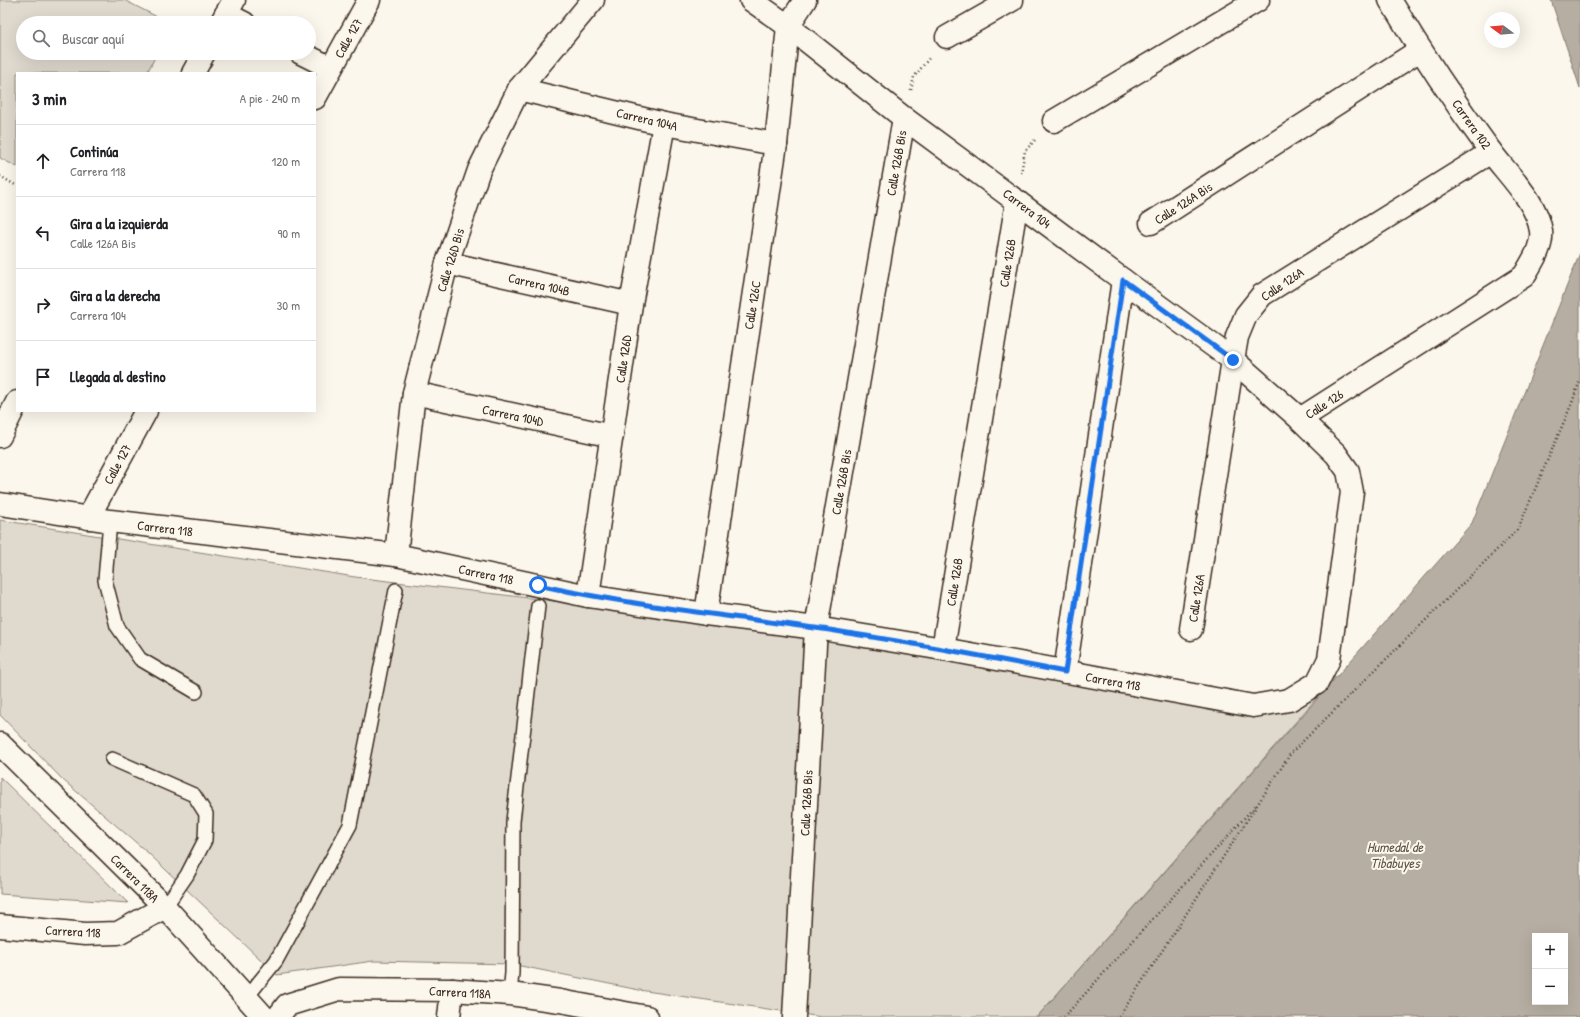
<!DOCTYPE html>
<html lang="es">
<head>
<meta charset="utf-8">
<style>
  :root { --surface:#fff; --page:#f2f2f2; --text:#202124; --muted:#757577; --line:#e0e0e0 }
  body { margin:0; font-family:"Patrick Hand",sans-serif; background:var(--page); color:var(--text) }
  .controls { position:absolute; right:12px; bottom:12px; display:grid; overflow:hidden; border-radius:0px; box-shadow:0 4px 16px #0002 }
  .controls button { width:36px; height:36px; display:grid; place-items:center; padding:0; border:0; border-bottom:1px solid var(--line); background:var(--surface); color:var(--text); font:20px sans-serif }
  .compass { position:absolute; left:1484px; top:12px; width:36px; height:36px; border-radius:50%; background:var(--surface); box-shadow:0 4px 16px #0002; rotate:286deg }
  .stop { position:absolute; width:12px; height:12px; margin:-9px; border:3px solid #1a73e8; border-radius:50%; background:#fff }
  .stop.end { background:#1a73e8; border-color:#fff; box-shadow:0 1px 4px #0008 }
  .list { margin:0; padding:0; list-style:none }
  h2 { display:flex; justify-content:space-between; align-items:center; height:52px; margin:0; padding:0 16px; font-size:17px }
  h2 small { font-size:13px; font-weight:400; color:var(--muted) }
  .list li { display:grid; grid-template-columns:26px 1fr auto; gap:12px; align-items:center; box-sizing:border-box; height:72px; padding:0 16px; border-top:1px solid var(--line) }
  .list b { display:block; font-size:15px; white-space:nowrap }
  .list p { margin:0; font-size:13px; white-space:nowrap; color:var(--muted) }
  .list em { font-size:13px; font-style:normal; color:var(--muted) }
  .icon { flex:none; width:22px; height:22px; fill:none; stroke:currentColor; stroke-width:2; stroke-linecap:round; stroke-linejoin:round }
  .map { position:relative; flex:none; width:1580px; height:1017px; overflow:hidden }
  .search { position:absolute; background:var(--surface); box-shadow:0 4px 16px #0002; left:16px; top:16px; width:300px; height:44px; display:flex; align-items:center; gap:10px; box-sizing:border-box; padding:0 14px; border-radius:22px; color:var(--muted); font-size:15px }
  .panel { position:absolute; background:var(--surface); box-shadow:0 4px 16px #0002; left:16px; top:72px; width:300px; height:340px; border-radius:0px }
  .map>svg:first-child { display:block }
</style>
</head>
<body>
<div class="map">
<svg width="1580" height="1017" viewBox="0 0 1580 1017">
  <rect width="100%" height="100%" fill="#fbf7ec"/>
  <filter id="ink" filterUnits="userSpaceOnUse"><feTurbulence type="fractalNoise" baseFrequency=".025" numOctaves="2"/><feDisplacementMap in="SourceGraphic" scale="8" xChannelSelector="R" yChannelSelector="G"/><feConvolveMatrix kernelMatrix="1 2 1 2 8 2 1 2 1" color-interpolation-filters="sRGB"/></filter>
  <g filter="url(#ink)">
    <g fill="#dfd9ce" stroke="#8d8276">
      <polygon points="0,0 124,0 169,23 23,23 23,53 157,53 147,73 17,73 17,167 0,158"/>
      <polygon points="0,520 355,577 653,613 869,648 1154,690 1295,704 1335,677 1037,1017 822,1017 639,990 511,964 373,961 277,975 147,852 63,780 0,715"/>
      <polygon points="0,777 128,903 0,894"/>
    </g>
    <g fill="#b6aea2" stroke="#85796d" fill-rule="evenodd">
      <polygon points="1551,0 1580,0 1580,88"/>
      <path d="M1580,253v764h-543l435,-494zM1535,936h30v66h-30z"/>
    </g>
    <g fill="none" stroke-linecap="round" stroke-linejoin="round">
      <g stroke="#3b2a1e" stroke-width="16">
        <g id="lane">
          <polyline points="110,521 105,580 117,626 140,659 196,692"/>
          <polyline points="112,759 194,795 206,814 205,840 187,875 165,907"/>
          <polyline points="510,994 512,973 513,821 538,606"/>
          <polyline points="247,997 276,961 350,825 396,590"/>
        </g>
      </g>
      <g stroke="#3b2a1e" stroke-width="25">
        <g id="street">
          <polyline points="226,14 244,23"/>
          <polyline points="221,23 234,0"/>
          <polyline points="947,37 1012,0"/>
          <polyline points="301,53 331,68"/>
          <polyline points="193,73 204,53"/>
          <polyline points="519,89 664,124 776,144"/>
          <polyline points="315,98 369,0"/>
          <polyline points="1054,121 1258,0"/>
          <polyline points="1151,223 1420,50"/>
          <polyline points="447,263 631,304"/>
          <polyline points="414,393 612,436"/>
          <path d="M1300,419l224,-143c8,-14 19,-29 17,-45 -4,-29 -33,-56 -50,-79 -36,-49 -70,-100 -101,-152"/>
          <polyline points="0,436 17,402"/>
          <polyline points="0,504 110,521 396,555 588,596 706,614 816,628 943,649 1253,706 1289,700 1317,683 1329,659 1352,492 1348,471 1336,454 1300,419 1233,360 1123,280 904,118 788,26 751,0"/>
          <polyline points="88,518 146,411"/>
          <polyline points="396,555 414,393 447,263 479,170 519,89 593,0"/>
          <polyline points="588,596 631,304 664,124"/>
          <polyline points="706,614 776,144 788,26 805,0"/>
          <polyline points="1191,629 1233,360 1237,337 1246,315 1262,295 1491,152"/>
          <polyline points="943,649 1017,201"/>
          <polyline points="1065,672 1123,280"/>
          <polyline points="0,744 165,907 264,1017"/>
          <polyline points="0,926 85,934 118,933 165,907"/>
          <polyline points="278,1017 287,1005 339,989 452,990 510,994 560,1001 647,1017"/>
          <polyline points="449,1017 452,990"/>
          <polyline points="794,1017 816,628 904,118"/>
        </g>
      </g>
      <g stroke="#3b2a1e" stroke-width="2.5" stroke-dasharray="1 3" stroke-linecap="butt">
        <polyline points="911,90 914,77 930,57"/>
        <polyline points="1021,173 1025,151 1036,139"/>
        <polyline points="0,176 17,186"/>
        <polyline points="1064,1017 1257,804"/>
        <polyline points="1119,1017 1291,753 1518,529 1572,403 1580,380"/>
      </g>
      <use href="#lane" stroke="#fbf7ec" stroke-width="13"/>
      <use href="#street" stroke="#fbf7ec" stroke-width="22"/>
    </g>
  </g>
  <g fill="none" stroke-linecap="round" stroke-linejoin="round" filter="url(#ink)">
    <path stroke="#1a73e8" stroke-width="5" d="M538,585c91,20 184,30 277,43 84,12 167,28 250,44l58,-392 110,80"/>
  </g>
  <g text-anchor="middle" stroke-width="4" stroke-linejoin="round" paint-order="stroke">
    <g font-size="13" fill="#3b2a1e" stroke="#fbf7ec">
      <text transform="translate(348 38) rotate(-61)" y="5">Calle 127</text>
      <text transform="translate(647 119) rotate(13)" y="5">Carrera 104A</text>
      <text transform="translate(1472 124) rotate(55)" y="5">Carrera 102</text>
      <text transform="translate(896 163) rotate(-80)" y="5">Calle 126B Bis</text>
      <text transform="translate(1183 203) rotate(-33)" y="5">Calle 126A Bis</text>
      <text transform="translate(1027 208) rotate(37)" y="5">Carrera 104</text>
      <text transform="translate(450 260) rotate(-73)" y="5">Calle 126D Bis</text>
      <text transform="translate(1007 263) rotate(-81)" y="5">Calle 126B</text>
      <text transform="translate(539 284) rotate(13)" y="5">Carrera 104B</text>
      <text transform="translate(1282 284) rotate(-34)" y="5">Calle 126A</text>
      <text transform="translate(752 305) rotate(-81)" y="5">Calle 126C</text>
      <text transform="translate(623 359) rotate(-82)" y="5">Calle 126D</text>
      <text transform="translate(1324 404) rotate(-33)" y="5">Calle 126</text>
      <text transform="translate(513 415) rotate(12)" y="5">Carrera 104D</text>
      <text transform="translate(117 464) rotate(-62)" y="5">Calle 127</text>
      <text transform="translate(841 482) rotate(-80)" y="5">Calle 126B Bis</text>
      <text transform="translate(165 528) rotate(7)" y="5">Carrera 118</text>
      <text transform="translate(486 574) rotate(12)" y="5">Carrera 118</text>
      <text transform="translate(954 582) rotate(-81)" y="5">Calle 126B</text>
      <text transform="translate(1196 598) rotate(-81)" y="5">Calle 126A</text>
      <text transform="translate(1113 681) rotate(10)" y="5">Carrera 118</text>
      <text transform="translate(806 803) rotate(-87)" y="5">Calle 126B Bis</text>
      <text transform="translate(135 878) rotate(45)" y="5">Carrera 118A</text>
      <text transform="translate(73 931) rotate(3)" y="5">Carrera 118</text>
      <text transform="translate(460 992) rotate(3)" y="5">Carrera 118A</text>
    </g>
    <g font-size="14" font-style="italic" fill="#605246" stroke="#fbf7ec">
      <text x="1395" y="852">Humedal de<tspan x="1395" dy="16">Tibabuyes</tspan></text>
    </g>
  </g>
</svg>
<div class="controls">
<button>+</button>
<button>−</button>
</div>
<svg class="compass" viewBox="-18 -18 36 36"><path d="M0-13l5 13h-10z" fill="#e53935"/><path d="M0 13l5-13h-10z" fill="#757577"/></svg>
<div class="stop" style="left:538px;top:585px"></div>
<div class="stop end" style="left:1233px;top:360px"></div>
<div class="search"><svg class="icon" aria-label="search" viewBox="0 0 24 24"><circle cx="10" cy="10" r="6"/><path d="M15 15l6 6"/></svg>Buscar aquí</div>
<section class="panel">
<h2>3 min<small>A pie · 240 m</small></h2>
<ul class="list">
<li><svg class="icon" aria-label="ahead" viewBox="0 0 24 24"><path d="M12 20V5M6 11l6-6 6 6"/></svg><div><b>Continúa</b><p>Carrera 118</p></div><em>120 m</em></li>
<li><svg class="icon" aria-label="left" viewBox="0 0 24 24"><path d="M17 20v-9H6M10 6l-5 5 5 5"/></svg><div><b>Gira a la izquierda</b><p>Calle 126A Bis</p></div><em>90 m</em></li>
<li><svg class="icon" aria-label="right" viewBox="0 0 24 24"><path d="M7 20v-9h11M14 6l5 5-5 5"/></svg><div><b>Gira a la derecha</b><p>Carrera 104</p></div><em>30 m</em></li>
<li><svg class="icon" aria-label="arrive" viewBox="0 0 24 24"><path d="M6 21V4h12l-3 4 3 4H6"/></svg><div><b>Llegada al destino</b></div></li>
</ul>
</section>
</div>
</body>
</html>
